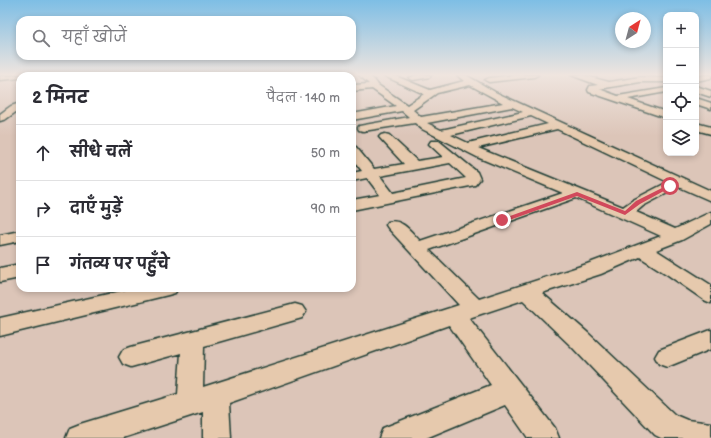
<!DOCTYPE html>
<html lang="hi">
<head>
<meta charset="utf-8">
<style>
  :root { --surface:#fff; --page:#f2f2f3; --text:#2b2b33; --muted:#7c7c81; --line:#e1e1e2 }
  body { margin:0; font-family:"Balsamiq Sans","Playpen Sans Deva",sans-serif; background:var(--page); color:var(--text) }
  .controls { position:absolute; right:12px; top:12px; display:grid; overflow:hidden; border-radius:8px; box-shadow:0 2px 6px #0003 }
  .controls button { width:36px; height:36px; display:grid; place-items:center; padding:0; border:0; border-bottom:1px solid var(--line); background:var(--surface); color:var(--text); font:20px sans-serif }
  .compass { position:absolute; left:615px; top:12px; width:36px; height:36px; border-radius:50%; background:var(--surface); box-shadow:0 2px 6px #0003; rotate:36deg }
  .stop { position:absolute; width:12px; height:12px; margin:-9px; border:3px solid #d1495b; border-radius:50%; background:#fff }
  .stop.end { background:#d1495b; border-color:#fff; box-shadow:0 1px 4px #0008 }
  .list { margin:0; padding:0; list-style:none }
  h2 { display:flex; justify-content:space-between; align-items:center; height:52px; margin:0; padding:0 16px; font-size:17px }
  h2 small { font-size:13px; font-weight:400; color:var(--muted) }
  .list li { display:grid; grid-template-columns:26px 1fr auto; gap:12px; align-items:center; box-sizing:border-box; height:56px; padding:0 16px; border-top:1px solid var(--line) }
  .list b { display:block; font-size:15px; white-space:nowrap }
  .list em { font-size:13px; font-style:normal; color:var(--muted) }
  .icon { flex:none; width:22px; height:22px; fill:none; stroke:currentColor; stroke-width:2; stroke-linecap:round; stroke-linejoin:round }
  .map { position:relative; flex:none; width:711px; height:438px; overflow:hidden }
  .search { position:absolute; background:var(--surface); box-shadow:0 2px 6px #0003; left:16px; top:16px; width:340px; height:44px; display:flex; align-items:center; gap:10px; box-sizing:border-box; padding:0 14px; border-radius:12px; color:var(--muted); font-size:15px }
  .panel { position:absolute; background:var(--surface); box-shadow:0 2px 6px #0003; left:16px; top:72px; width:340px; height:220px; border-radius:12px }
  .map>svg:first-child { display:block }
</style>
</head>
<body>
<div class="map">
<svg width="711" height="438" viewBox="0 0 711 438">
  <rect width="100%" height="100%" fill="#dcc5b8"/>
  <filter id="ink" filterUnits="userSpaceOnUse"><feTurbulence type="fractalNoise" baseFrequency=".025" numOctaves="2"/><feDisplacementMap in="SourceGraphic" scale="8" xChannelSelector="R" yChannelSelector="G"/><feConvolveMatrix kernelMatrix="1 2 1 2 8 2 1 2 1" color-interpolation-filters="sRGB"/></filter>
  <g filter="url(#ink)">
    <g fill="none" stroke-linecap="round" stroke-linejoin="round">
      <g stroke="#1f3d34" stroke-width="3">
        <g id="minor">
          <polygon points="33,75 20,76 20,78 0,80 0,76"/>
          <rect x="38" y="75" width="8" height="1"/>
          <polygon points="257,75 266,75 267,76 258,76"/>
          <polygon points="287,75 297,75 298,76 288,76"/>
          <path d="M359,75c9,0 14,2 19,10l29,20 17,-11 -42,-19h11l37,15 34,-9 -7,-6h9l29,17 216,99v10l-34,-15 -2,3 -32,17 -7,6 39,17 36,-17v12l-29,16 -26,10 55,35v18l-7,-3 -36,-25 -28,-18 -39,17 -59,19 46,40 87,82 12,5 24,3v15h-50l-6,-3 -83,-88 -49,-47 -54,18 86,110 4,10h-31l-23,-33 -79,33h-47l4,-10 108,-43 -42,-60 -220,78 2,35h-28v-26l-80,26h-57l4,-10 10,-4 98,-30 3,-41 -50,14 -8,-3 -4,-7 4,-7 8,-3 164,-43 7,2 4,6 -4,6 -98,28 -1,41 256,-82 -71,-77 -2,-3 2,-3c14,-4 23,10 32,19l143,-48 -86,-36 -55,-28 -7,-6 -52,8 -4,-1 -1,-2 1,-2 50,-9 -7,-6 -50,9v-6l44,-8 -24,-17 -20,2v-6l17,-1zM470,85l33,18 -82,14 -8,-7 24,-17zM512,107l11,5 -82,18 -14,-7zM531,116l17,8 -80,19 -17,-8zM557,129l111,53 -35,18 -10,7 -145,-59zM576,198l85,38 -74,28 -108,35 -50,-49z"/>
          <polygon points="416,75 431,75 430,77 413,80 409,78"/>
          <polygon points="513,75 538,75 534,77 489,82 485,80 489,78"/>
          <polygon points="571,75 583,75 609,82 640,77 666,78 666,82 640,82 599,89 618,96 666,88 666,92 628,99 666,112 666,118 589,92 588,90 590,86 598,85"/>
          <polygon points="704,75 711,75 711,78 696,81 696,77"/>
          <polygon points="696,86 711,91 711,97 696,92"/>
          <polygon points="696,98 711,103 711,109 696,104"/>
          <polygon points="20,103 20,109 6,119 0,121 0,114 11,106"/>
          <polygon points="696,123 711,127 711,134 696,130"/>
          <path d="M385,134l4,1 28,26 26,-4 -14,-13 2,-3h8l38,31 3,7 -5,6 -5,1 -118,24v-10l28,-5 -13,-17 -15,3v-8l10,-2 -10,-13v-12l4,1 18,22 30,-5 -25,-27 2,-2zM450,163l16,15 -73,15 -13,-17z"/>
          <polygon points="20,231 20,241 0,245 0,235"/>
          <polygon points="20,264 20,278 0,282 0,268"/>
          <polygon points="135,288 178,288 175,293 168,295 0,336 0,318"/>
          <polygon points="711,330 711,349 667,367 659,364 655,357 659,350"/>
        </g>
      </g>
      <use href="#minor" fill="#e6c9ad" fill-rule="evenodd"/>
    </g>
  </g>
  <linearGradient id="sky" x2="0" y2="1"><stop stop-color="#7ebee5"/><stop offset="0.55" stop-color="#efe5df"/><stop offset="1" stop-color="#efe5df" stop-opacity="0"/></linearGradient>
  <rect width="711" height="136" fill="url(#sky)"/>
  <polygon fill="#d1495b" points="668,185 673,186 640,204 625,215 577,196 504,222 499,220 577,192 625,211 636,201"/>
</svg>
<div class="controls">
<button>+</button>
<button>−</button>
<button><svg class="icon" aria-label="locate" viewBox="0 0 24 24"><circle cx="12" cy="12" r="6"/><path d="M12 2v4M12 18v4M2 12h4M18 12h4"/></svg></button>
<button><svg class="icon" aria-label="layers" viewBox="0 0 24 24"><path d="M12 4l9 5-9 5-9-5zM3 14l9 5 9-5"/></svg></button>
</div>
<svg class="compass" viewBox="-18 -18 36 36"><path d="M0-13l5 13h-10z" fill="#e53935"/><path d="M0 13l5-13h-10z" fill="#7c7c81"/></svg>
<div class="stop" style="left:670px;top:186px"></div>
<div class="stop end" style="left:502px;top:220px"></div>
<div class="search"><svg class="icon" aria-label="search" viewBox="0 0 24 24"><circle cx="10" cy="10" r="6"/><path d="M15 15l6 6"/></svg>यहाँ खोजें</div>
<section class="panel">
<h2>2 मिनट<small>पैदल · 140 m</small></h2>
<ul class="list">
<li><svg class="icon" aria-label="ahead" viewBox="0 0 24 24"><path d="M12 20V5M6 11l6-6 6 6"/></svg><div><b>सीधे चलें</b></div><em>50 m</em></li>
<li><svg class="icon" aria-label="right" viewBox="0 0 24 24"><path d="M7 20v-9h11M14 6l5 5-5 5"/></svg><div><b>दाएँ मुड़ें</b></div><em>90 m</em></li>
<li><svg class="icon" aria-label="arrive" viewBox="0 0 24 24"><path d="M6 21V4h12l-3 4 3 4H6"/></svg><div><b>गंतव्य पर पहुँचे</b></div></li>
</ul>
</section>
</div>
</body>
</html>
